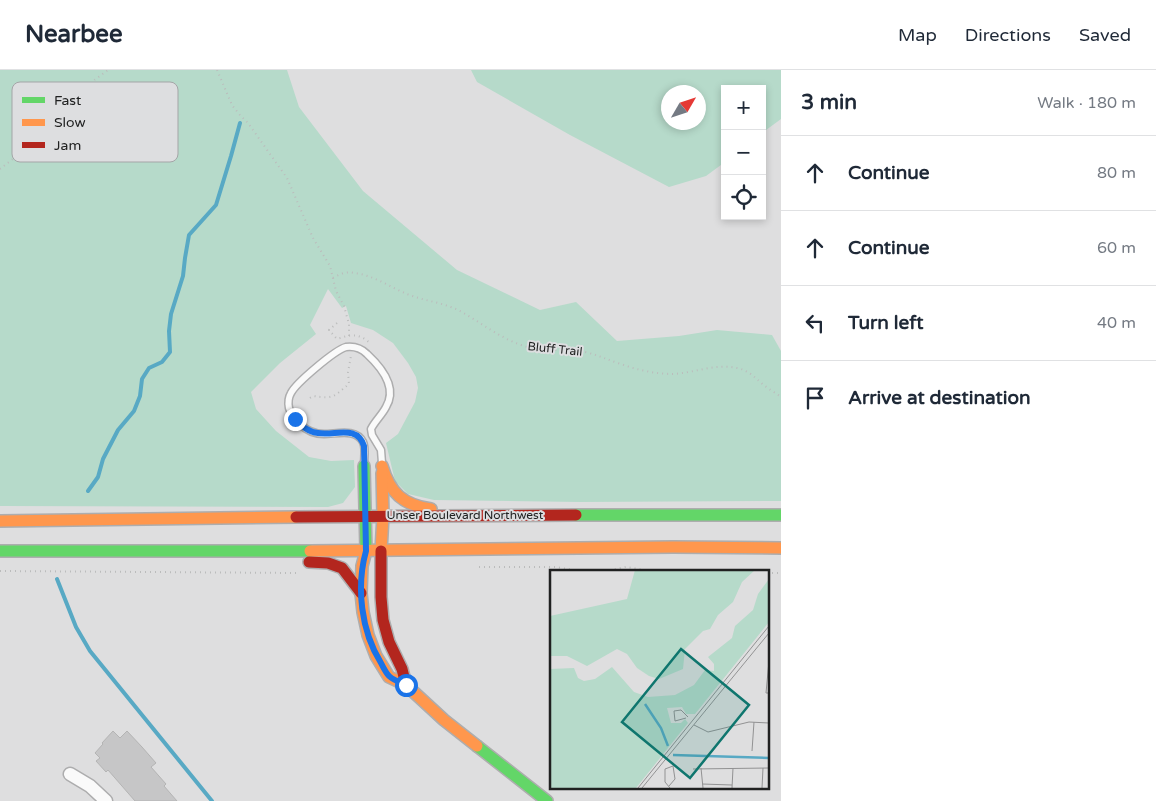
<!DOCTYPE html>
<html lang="en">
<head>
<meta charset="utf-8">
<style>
  :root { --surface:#fff; --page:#f6f6f7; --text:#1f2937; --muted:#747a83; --line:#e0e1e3 }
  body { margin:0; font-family:"Varela Round",sans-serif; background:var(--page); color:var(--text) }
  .controls { position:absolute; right:15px; top:15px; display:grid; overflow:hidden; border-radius:0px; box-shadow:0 2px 8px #0003 }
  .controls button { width:45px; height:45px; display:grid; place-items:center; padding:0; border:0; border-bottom:1px solid var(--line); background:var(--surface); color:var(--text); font:25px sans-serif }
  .compass { position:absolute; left:661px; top:15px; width:45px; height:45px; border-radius:50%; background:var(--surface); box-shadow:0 2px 8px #0003; rotate:51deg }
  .stop { position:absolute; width:15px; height:15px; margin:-11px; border:4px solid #1a73e8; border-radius:50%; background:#fff }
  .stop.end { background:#1a73e8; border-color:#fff; box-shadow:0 1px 5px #0008 }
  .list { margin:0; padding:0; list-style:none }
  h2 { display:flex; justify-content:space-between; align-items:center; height:65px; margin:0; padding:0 20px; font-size:21px }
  h2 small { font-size:16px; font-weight:400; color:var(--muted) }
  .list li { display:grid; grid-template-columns:32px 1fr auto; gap:15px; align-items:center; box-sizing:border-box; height:75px; padding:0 20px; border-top:1px solid var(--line) }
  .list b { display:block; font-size:19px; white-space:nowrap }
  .list em { font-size:16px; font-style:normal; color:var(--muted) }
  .icon { flex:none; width:28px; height:28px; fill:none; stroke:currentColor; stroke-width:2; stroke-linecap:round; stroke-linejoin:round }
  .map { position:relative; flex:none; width:781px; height:731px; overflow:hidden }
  header { display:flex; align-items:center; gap:30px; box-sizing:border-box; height:70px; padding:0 25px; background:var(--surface); border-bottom:1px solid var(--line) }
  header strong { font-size:24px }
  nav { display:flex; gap:28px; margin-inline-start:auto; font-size:18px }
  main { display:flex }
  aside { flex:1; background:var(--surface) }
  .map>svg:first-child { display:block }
</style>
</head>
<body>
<header>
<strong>Nearbee</strong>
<nav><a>Map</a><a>Directions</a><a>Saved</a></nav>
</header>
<main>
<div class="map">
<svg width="781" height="731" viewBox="0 0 781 731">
  <rect width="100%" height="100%" fill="#dededf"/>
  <g fill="#b6daca" fill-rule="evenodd">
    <polygon points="0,0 287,0 299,37 363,121 457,200 540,240 576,232 617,271 679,266 717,260 772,265 781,281 781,431 580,432 434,430 408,424 395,411 386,373 398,364 415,332 418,318 416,307 408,293 393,273 373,260 351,253 346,236 342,238 328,219 310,255 316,264 280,293 251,322 256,339 276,361 309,387 331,391 354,390 355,417 343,433 328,437 0,436"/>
    <path d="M471,0h310v49l-19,14v-44h-37v73l-19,14 -37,11 -99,-52 -93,-53zM698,22v30h-30v-30z"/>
  </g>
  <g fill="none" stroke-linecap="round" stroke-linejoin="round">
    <g stroke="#58a9c4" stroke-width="4">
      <polyline points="88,421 98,407 103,389 118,360 134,341 140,326 142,309 149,298 162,292 170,282 169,261 171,244 183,206 185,188 189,165 216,135 231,86 240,53"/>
      <polyline points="57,509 76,557 90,581 212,731"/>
    </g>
  </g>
  <polygon fill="#c6c6c7" stroke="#b4b4b4" points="113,661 120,668 127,661 142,677 156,693 151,697 166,714 164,716 177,731 135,731 108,700 106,702 96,691 100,688 95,683 103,674 102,673"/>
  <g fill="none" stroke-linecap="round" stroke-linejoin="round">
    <g stroke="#adadae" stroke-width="9">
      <path id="lane" d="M364,395c0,-7 2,-17 -1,-23 -7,-14 -26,-8 -39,-8 -9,0 -18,-4 -24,-10 -5,-5 -9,-9 -11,-16 -1,-5 -1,-10 2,-15 5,-10 44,-43 55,-46 8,-1 15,1 21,7 14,13 31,33 19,53 -4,8 -11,14 -15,22l1,6 9,15 1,13"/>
    </g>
    <g stroke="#adadae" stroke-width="15">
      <polyline id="street" points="70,704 90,716 106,731"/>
    </g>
    <g stroke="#adadae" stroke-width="14">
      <g id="fast">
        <polyline points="364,396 366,481"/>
        <polyline points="576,445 781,445"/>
        <polyline points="0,481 310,481"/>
        <polyline points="477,676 547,731"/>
      </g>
    </g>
    <g stroke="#adadae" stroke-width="14">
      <g id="slow">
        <path d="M382,396c8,27 21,39 49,43"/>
        <polyline points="0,451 296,447"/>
        <polyline points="310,481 673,477 781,478"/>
        <polyline points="366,481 362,496 361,523 363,542 368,565 376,586 389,607 406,615 444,650 477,676"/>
        <polyline points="381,481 383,446 382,403"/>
      </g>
    </g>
    <g stroke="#adadae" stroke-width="14">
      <g id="jam">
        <polyline points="296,447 576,445"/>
        <polyline points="381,481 381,527 383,550 389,572 402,599 406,615"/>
        <polyline points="309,492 328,493 342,498 361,523"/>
      </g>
    </g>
    <g stroke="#bbbcbc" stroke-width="2" stroke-dasharray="1 4" stroke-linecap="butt">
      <polyline points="217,0 232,35 239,44 248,53 287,108 313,168 330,196 336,221 344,236 347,247 349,254 349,267"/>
      <polyline points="0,99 32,74 66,36 93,11 108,0"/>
      <path d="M333,208c6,-4 14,-7 21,-5 19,2 36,14 53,21 17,7 34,8 51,16 21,11 40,27 63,35 20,8 43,3 64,7 13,3 23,8 36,12 16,6 35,10 52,10 21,-1 43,-11 64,-6 12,2 19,11 28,18 5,4 11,7 16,11"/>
      <path d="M337,253l-8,7 8,9c15,-5 22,-6 34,5"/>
      <path d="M310,328l3,-2c21,3 20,1 36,-12l-1,-12 3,-16"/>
      <polyline points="479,497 555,497 581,501"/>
      <polyline points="0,501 298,503"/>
      <polyline points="605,501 626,497 651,501"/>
      <polyline points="767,503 781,503"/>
    </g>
    <use href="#lane" stroke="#fafafa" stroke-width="6"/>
    <use href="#street" stroke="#fafafa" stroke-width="12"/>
    <use href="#fast" stroke="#63d668" stroke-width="11"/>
    <use href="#slow" stroke="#ff974d" stroke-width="11"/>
    <use href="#jam" stroke="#b3261e" stroke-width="11"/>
  </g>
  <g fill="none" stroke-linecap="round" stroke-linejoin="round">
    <path stroke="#1a73e8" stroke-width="6" d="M295,349c7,7 13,13 23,14 17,3 39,-9 46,13l2,105c-10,36 -5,80 15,112 2,4 5,10 8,13 4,4 12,7 17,9"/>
  </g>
  <g text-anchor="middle" stroke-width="4" stroke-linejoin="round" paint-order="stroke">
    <g font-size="12" fill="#202121" stroke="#dddee0">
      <text transform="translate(555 279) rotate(6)" y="4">Bluff Trail</text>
      <text x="465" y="449">Unser Boulevard Northwest</text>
    </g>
  </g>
  <g transform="translate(550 500)">
    <rect width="219" height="219" fill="#dededf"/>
    <path d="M85,0h120l-13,12 -9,20 -15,13 -8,14 -7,2 -18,18 -2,20 -24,10 -10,-3 -12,-8 -10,-14 -10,-5 -30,17 -20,-10h-17v-40l77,-17zM219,9v43l-74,92h-9l-4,-7 -15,1 4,15h10l4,-4 3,4 -52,65h-86v-119l24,-1 4,10 6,3 11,-2 17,-12 22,25 14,5 27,-2 19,-10 11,-15 9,1v-7l-6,-7 24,-19 3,-12 18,-16 5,-16z" fill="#b6daca"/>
    <path fill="none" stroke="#58a9c4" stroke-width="2.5" d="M95,134l16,24 7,18M123,185l96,3"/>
    <path fill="none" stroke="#929293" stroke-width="1" d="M219,91l-3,32h3M136,148l-11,3 -1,-10 7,-1 7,7M144,155l14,7 41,-10 20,1M202,181l2,-29M151,198l2,20M143,199l76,-1M152,214l30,1M119,216l6,-7 -2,-13 -8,3v13l5,6M88,218l131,-162M92,218l127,-155M182,218l1,-20M212,218l1,-20"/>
    <path fill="#0f766e" fill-opacity="0.15" stroke="#0f766e" stroke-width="2.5" d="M131,79l68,56 -59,73 -68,-56z"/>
    <rect width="219" height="219" fill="none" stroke="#202121" stroke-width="2.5"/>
  </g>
  <rect x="12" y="12" width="166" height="80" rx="8" fill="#dddee0" stroke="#a4a5a7" stroke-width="1"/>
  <rect x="22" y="27" width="23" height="6" fill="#63d668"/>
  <rect x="22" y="49" width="23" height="7" fill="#ff974d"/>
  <rect x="22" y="72" width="23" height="6" fill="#b3261e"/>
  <g font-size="14" fill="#202121">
    <text x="54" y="35">Fast</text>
    <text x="54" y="57">Slow</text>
    <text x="54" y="80">Jam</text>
  </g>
</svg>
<div class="controls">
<button>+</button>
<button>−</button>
<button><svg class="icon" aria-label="locate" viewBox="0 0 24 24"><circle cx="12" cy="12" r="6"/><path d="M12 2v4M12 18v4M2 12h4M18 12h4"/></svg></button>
</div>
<svg class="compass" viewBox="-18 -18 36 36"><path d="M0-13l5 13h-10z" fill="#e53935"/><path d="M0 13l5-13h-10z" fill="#747a83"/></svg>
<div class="stop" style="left:406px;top:615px"></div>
<div class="stop end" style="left:295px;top:349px"></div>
</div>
<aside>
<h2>3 min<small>Walk · 180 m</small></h2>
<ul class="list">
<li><svg class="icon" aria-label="ahead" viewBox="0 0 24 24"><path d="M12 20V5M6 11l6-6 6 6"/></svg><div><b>Continue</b></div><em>80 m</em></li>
<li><svg class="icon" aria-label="ahead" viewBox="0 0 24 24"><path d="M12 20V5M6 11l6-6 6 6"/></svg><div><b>Continue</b></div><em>60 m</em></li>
<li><svg class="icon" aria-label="left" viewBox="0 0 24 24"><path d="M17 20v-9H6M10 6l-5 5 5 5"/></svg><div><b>Turn left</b></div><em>40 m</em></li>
<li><svg class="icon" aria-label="arrive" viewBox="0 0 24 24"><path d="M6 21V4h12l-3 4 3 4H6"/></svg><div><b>Arrive at destination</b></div></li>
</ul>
</aside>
</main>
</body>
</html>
